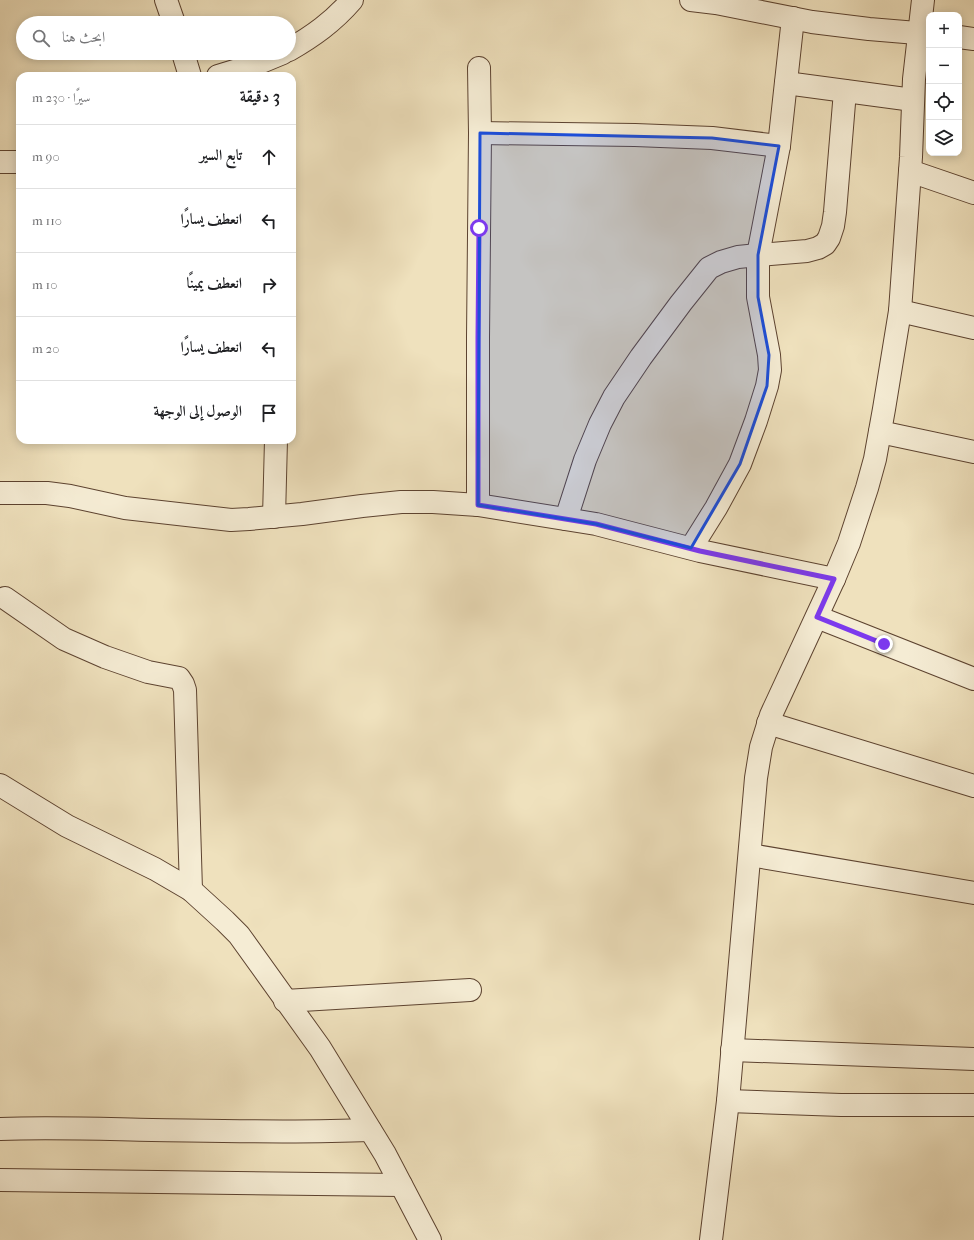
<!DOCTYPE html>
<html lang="ar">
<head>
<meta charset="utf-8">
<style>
  :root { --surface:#fff; --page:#f2f2f2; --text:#202124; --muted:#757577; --line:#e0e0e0 }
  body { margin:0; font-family:"IM FELL French Canon",Amiri,serif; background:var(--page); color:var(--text); direction:rtl }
  .controls { position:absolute; right:12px; top:12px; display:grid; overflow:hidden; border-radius:8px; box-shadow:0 2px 10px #0003 }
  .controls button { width:36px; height:36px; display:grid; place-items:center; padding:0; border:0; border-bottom:1px solid var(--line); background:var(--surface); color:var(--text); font:20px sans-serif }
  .stop { position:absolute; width:12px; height:12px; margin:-9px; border:3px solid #7c3aed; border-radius:50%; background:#fff }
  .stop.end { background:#7c3aed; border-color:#fff; box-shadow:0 1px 4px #0008 }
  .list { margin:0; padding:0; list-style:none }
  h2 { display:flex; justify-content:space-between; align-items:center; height:52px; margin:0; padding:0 16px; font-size:17px }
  h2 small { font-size:13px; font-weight:400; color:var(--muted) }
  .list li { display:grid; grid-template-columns:26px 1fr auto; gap:12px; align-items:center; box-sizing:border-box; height:64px; padding:0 16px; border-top:1px solid var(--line) }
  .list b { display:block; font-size:15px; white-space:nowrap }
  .list em { font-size:13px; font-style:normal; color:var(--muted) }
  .icon { flex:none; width:22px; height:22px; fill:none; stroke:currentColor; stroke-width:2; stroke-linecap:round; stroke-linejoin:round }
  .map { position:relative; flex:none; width:974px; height:1240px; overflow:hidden; direction:ltr }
  .search { position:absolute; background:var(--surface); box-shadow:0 2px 10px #0003; left:16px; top:16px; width:280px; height:44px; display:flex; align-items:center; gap:10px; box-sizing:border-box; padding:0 14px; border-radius:22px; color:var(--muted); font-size:15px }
  .panel { position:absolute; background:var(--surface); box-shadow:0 2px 10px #0003; left:16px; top:72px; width:280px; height:372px; border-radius:12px; direction:rtl }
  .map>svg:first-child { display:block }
</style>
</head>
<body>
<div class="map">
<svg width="974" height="1240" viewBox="0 0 974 1240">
  <rect width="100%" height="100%" fill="#efe1bd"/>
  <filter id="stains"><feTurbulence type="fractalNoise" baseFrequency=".005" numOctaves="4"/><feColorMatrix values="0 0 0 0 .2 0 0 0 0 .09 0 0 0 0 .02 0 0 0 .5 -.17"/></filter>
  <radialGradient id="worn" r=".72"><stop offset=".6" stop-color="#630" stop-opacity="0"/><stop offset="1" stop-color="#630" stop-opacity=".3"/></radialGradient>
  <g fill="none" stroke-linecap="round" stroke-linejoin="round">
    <g stroke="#5d4330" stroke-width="24">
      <g id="minor">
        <polyline points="166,0 174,23"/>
        <polyline points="691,0 716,3 812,22 869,29 929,34"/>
        <polyline points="959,37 974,39"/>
        <path d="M289,50c24,-14 44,-28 63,-50"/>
        <polyline points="183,53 190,76"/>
        <polyline points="218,76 254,65 283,53"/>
        <polyline points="786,83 913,100"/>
        <polyline points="480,133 635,135 712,138 779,146"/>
        <polyline points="0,162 20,162"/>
        <polyline points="910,171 974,193"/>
        <polyline points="900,311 974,328"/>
        <polyline points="880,432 974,452"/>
        <polyline points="0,493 47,493 70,496 125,508 231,520 249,519 302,514 362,506 401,502 433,502 478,505 596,524 700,551 834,579"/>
        <polyline points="478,505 478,338 480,133 479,68"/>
        <polyline points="274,517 276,440"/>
        <polyline points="566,519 585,460 600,424 614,397 641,357 681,303 709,268 721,262 738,257 758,255 807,251 818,248 825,244 829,238 833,226 835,212 845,91"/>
        <polyline points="691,548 716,508 740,464 756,421 767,386 770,370 769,355 758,297 758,255 779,146 793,18"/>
        <polyline points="5,598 64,639 105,657 148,672 179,678 183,684 185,690 191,890"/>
        <polyline points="817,617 974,679"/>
        <polyline points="768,723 974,786"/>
        <polyline points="0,785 67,826 155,869 191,890 225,921 239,935 320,1048 385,1154 430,1240"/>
        <polyline points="750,855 974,893"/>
        <polyline points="285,1001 470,990"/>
        <polyline points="732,1050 974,1059"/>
        <polyline points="728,1101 841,1105 974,1105"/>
        <path d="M0,1129c51,-2 101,0 152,1 72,1 145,3 218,0"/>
        <polyline points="0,1180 401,1185"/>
        <polyline points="711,1240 728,1101 756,778 761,747 771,715 834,579 849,543 867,488 875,459 884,409 900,311 911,157 914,79 923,0"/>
      </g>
    </g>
    <use href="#minor" stroke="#f5ecd4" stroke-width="22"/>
  </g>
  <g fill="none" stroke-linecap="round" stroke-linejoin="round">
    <polyline stroke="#7c3aed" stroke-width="5" points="479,228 478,338 478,505 596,524 700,551 834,579 817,617 884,644"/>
  </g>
  <path fill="#1d4ed8" fill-opacity="0.2" stroke="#1d4ed8" stroke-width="3" stroke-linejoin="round" d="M480,133l232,5 67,8 -21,109v42l11,58 -2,31 -27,78 -49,84 -95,-24 -118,-19z"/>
  <rect width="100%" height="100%" filter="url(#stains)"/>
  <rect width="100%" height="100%" fill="url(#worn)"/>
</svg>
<div class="controls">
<button>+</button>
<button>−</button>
<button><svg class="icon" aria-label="locate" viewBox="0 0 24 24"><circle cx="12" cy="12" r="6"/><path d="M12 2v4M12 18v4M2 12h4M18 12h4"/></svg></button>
<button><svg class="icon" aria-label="layers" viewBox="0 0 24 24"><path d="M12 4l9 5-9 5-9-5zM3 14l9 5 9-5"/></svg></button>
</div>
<div class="stop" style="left:479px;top:228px"></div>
<div class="stop end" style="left:884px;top:644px"></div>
<div class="search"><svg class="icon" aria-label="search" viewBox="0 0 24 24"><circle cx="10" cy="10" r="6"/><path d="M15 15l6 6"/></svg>ابحث هنا</div>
<section class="panel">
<h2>3 دقيقة<small>سيرًا · 230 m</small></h2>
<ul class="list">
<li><svg class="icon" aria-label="ahead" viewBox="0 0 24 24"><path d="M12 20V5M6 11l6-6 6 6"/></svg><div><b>تابع السير</b></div><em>90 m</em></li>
<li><svg class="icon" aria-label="left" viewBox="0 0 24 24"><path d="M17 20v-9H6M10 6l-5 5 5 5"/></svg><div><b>انعطف يسارًا</b></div><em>110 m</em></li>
<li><svg class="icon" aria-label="right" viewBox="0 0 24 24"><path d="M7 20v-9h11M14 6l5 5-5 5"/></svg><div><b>انعطف يمينًا</b></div><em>10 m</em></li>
<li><svg class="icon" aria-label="left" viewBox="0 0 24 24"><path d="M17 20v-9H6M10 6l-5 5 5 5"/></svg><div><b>انعطف يسارًا</b></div><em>20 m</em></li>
<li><svg class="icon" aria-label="arrive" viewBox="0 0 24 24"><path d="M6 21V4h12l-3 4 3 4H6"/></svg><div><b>الوصول إلى الوجهة</b></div></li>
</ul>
</section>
</div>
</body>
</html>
